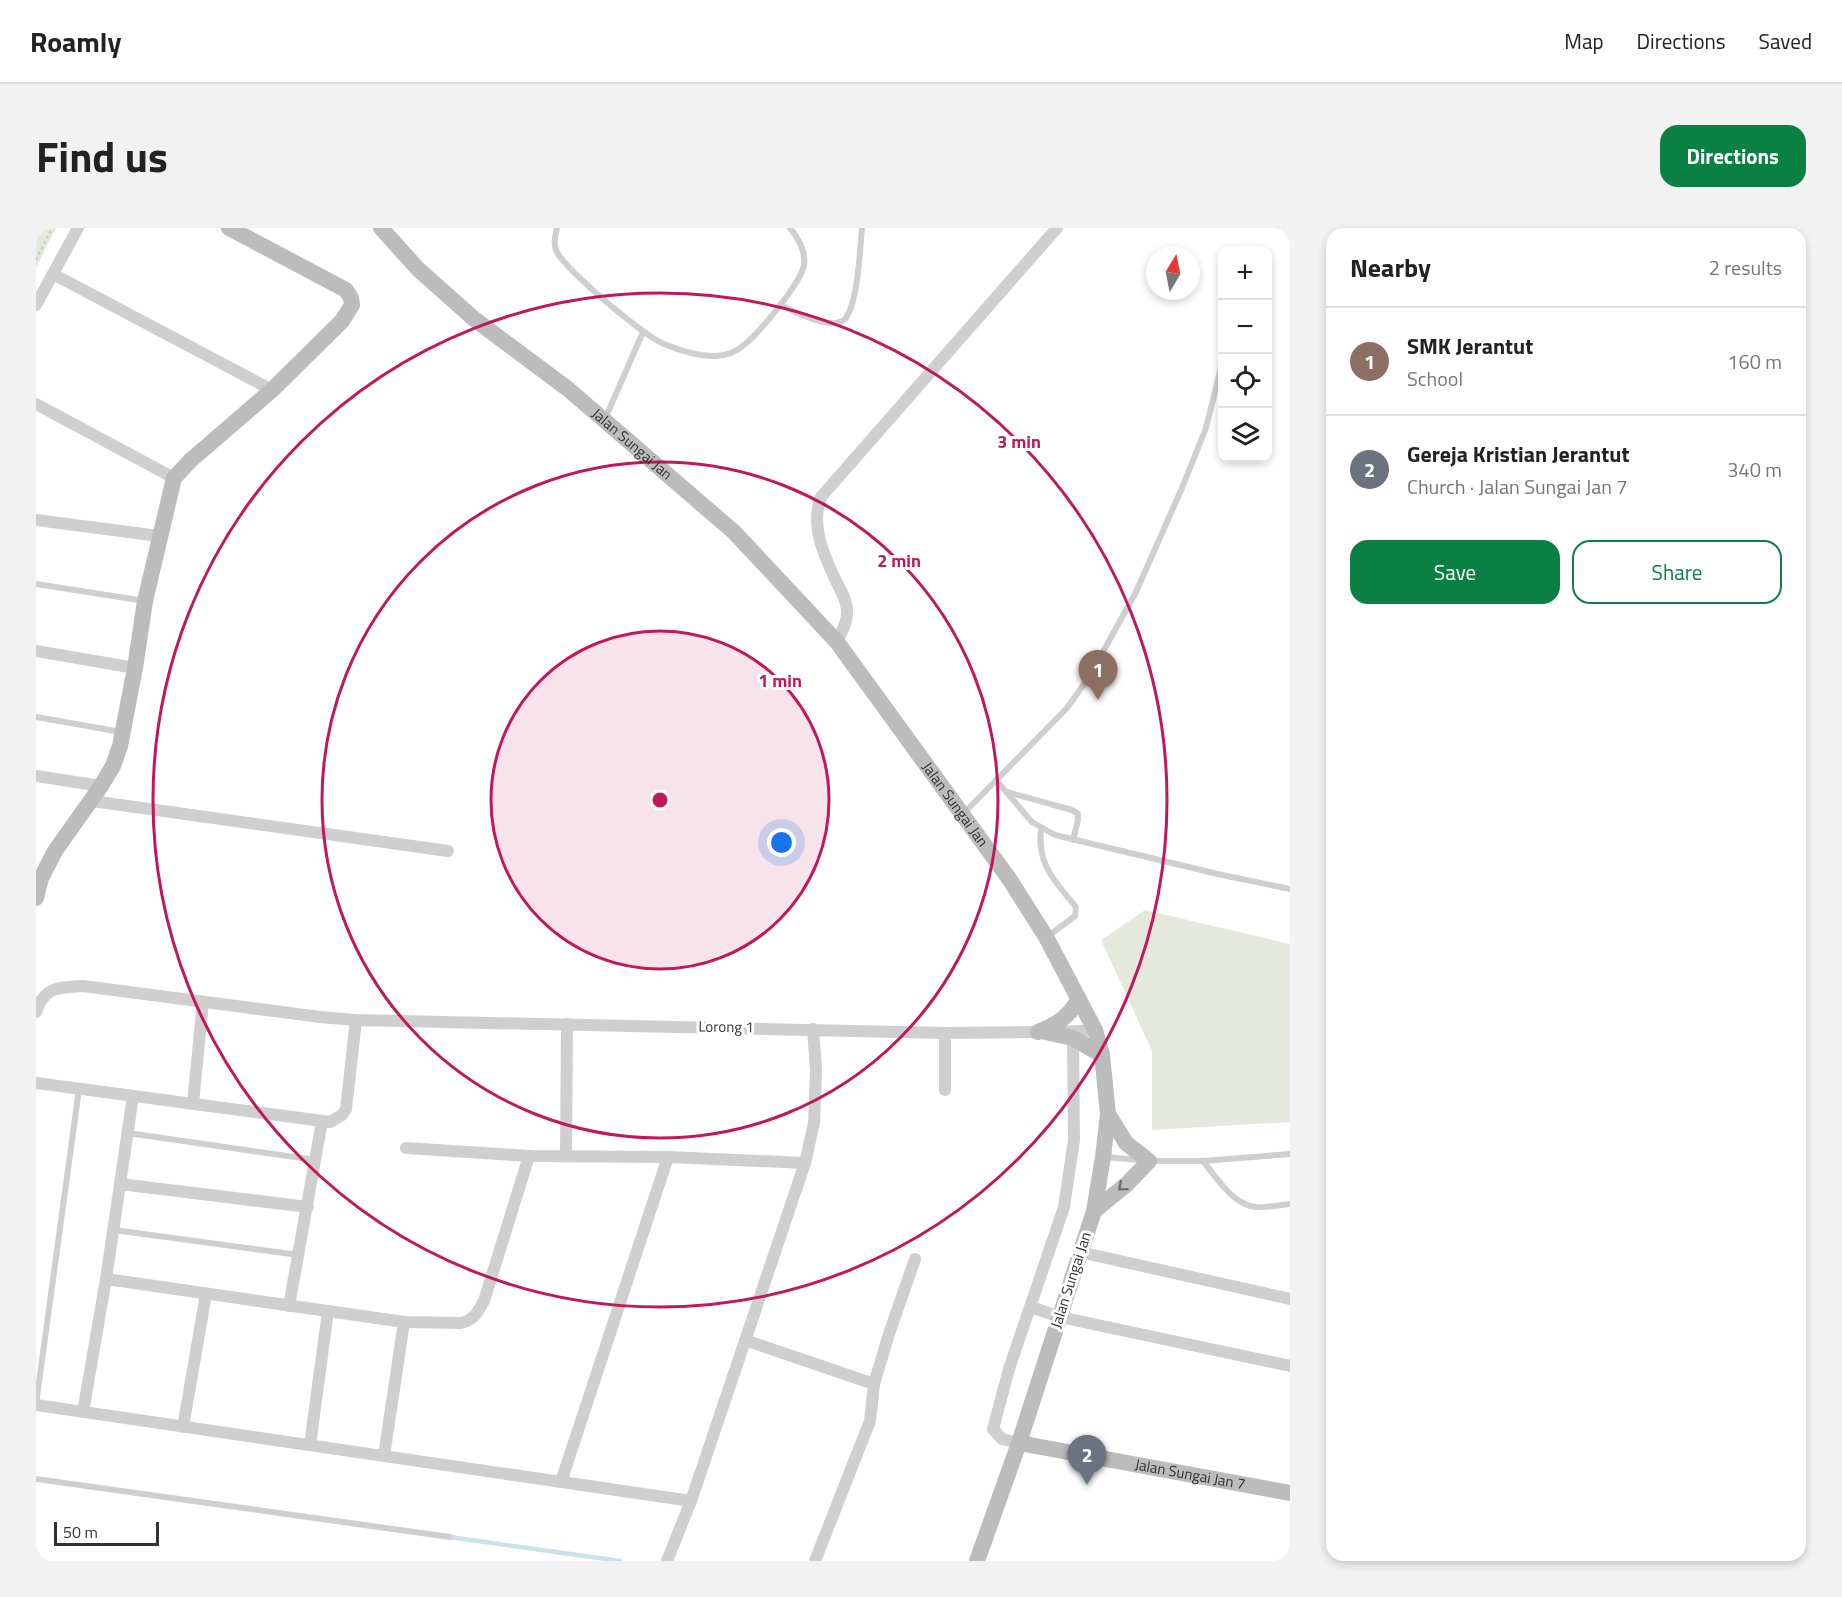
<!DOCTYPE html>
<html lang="en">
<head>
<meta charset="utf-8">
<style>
  :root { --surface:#fff; --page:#f2f2f2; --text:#222; --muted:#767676; --line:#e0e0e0; --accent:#0b8043 }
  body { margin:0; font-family:"Titillium Web",sans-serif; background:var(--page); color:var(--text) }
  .controls { position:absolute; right:18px; top:18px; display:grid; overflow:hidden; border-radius:12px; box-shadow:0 3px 9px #0003 }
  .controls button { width:54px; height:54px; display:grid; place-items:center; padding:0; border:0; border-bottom:2px solid var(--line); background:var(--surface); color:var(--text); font:30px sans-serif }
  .compass { position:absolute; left:1110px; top:18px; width:54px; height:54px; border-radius:50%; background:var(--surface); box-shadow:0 3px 9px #0003; rotate:10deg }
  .scale { position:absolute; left:18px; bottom:15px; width:105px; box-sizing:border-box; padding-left:6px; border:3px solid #323232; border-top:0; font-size:16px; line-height:21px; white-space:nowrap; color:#323232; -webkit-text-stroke:4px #fff; paint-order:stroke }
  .you { position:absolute; left:746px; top:615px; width:21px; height:21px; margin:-15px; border:4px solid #fff; border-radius:50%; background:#1a73e8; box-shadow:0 0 0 9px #1a73e833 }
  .badge { display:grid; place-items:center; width:39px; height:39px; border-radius:50%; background:var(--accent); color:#fff; font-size:20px; font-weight:700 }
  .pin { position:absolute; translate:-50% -50px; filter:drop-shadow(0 2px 3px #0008) }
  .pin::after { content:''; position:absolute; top:32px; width:21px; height:18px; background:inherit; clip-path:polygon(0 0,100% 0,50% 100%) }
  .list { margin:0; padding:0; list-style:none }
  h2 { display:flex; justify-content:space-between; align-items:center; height:78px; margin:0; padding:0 24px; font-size:26px }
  h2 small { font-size:20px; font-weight:400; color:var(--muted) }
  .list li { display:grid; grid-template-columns:39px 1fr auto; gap:18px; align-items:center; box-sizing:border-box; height:108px; padding:0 24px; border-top:2px solid var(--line) }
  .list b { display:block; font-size:22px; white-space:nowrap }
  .list p { margin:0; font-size:20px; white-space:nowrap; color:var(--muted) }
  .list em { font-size:20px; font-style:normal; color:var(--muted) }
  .actions { display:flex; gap:12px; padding:18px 24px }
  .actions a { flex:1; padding:14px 0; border:2px solid var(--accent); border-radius:18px; text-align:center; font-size:21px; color:var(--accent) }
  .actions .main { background:var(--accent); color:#fff }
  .icon { flex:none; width:33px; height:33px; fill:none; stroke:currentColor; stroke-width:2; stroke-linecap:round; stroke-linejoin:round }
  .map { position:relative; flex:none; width:1254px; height:1333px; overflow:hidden; border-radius:18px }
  header { display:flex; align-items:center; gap:36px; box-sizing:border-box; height:84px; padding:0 30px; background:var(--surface); border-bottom:2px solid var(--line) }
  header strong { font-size:28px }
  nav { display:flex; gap:33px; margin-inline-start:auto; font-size:21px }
  .intro { display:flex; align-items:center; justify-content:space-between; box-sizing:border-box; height:144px; padding:0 36px }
  h1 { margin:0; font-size:42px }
  .button { padding:15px 27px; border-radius:18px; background:var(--accent); color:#fff; font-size:21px; font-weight:700 }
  main { display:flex; gap:36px; padding:0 36px }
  aside { flex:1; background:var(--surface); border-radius:18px; box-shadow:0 3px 9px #0003 }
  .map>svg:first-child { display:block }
</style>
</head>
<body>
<header>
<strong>Roamly</strong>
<nav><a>Map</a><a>Directions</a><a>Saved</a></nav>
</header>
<div class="intro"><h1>Find us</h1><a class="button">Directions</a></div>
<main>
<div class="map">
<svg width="1254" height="1333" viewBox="0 0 1254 1333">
  <rect width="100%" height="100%" fill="#fff"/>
  <g fill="#e5e9dc">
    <polygon points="0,0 20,0 0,40"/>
    <polygon points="1109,682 1254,716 1254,894 1116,902 1116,823 1065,712"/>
  </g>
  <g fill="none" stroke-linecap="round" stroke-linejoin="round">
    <polyline stroke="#cae2e8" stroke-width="4.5" points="413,1309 584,1333"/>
    <polyline stroke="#c9c9c9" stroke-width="2" stroke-dasharray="3 3" stroke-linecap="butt" points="0,32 16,0"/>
    <g stroke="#cfcfcf" stroke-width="6">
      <path d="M521,0c-2,7 -4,15 -1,22 7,18 87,85 106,93 16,7 35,13 53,13 10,0 21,-4 29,-11 15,-12 57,-62 60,-80 2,-14 -5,-26 -14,-37"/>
      <path d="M744,77c15,6 35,18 52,18 4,0 10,-1 13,-4 13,-15 15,-71 17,-91"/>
      <polyline points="569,191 607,104"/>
      <polyline points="0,356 109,373"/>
      <polyline points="0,489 85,504"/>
      <polyline points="960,552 996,594 1019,607 1186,647 1254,661"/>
      <polyline points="971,564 1036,582 1042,586 1042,592 1037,612"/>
      <polyline points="927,586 1031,480 1053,449 1100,364 1146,260 1170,200 1186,135"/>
      <path d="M1005,601c-4,36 13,51 35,78l-1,9 -28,21"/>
      <polyline points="92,905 279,932"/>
      <polyline points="1069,929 1104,932"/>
      <polyline points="1114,933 1167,933 1254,926"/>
      <path d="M1167,933c14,17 29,43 53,46 11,1 23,-2 34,-3"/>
      <polyline points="78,1002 263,1027"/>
      <polyline points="0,1176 43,861"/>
      <polyline points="0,1251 414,1309"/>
    </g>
    <g stroke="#cfcfcf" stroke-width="12">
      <polyline points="17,46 236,162"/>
      <polyline points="0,77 42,0"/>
      <polyline points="0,176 138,250"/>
      <polyline points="0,292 123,308"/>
      <path d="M801,414c4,-9 11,-20 10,-31 0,-10 -6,-21 -11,-30 -12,-26 -26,-55 -15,-84l236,-269"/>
      <polyline points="0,423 99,440"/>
      <polyline points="0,548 65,558"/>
      <polyline points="56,573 412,623"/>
      <path d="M0,784c9,-26 22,-24 47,-26l237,31 36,3 589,13 101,-1"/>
      <polyline points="1027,804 1059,802"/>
      <polyline points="0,855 294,894 306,887 310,881 320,792"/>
      <polyline points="909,862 909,805"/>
      <polyline points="157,876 167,774"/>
      <polyline points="370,920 493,928 632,929 769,935"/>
      <polyline points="530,928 531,796"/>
      <polyline points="84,956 272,979"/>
      <polyline points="1044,1024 1254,1071"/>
      <path d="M70,1051l298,43 57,1c13,-3 17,-11 23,-22l45,-145"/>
      <polyline points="253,1078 286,893"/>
      <polyline points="995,1079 1024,1089 1254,1138"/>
      <polyline points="709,1112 838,1156 834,1193 779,1333"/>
      <polyline points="838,1156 853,1106 879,1031"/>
      <polyline points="0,1177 655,1273"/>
      <polyline points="47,1184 70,1051 97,868"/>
      <polyline points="147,1199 170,1066"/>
      <polyline points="983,1215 966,1211 957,1201 973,1141 1028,979 1038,912 1037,810"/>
      <polyline points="274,1217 292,1083"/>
      <polyline points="348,1228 368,1094"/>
      <polyline points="525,1254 632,929"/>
      <polyline points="631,1333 655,1273 769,935 778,895 780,842 777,801"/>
    </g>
    <g stroke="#bcbcbc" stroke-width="16">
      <path id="s1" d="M345,0l37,41 55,49 95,71 166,143 103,110 173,238 36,57 49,93 7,25 6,59 -5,43 -9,54 -75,232 -42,118"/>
      <polyline points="0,670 5,650 19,623 65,558 77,538 84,518 99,440 109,373 138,250 155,232 236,162 306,93 316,77 315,70 310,62 193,0"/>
      <path d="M1002,804c18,-7 31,-15 41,-33"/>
      <polyline points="1009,804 1037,810 1066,827"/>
      <polyline points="1058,983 1091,956 1113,933 1090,915 1072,886"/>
      <path id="s2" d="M983,1215l271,50"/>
    </g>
  </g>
  <defs><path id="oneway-chevron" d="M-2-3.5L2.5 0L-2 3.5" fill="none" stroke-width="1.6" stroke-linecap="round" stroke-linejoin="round" transform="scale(1.5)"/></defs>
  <use stroke="#707070" href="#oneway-chevron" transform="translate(1086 959) rotate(140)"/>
  <circle cx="624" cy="572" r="169" fill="#c2185b" fill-opacity=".12"/>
  <g fill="none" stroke="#c2185b" stroke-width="3">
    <circle cx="624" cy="572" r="169"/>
    <circle cx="624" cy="572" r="338"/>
    <circle cx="624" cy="572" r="507"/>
  </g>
  <g text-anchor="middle" stroke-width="6" stroke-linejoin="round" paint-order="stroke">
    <g font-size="15" fill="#323232" stroke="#fff">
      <text dy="5" stroke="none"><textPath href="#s1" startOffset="332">Jalan Sungai Jan</textPath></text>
      <text dy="5" stroke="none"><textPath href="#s1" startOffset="818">Jalan Sungai Jan</textPath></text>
      <text transform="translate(690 799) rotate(1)" y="5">Lorong 1</text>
      <text transform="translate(1035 1052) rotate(-72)" y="5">Jalan Sungai Jan</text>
      <text dy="5" stroke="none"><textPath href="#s2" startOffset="174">Jalan Sungai Jan 7</textPath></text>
    </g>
  </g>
  <circle cx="624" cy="572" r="9" fill="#c2185b" stroke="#fff" stroke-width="3"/>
  <g font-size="18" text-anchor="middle" font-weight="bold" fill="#c2185b" stroke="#fff" stroke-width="6" stroke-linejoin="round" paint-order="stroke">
    <text x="983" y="220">3 min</text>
    <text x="863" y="339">2 min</text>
    <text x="744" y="459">1 min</text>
  </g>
</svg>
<div class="controls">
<button>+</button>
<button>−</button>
<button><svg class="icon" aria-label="locate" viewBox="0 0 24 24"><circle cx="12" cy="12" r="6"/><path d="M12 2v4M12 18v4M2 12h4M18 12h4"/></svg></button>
<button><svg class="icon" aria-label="layers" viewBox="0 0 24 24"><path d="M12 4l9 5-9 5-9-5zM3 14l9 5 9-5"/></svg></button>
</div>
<svg class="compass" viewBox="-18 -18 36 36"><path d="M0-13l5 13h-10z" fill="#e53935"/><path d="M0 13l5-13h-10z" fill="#767676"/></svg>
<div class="scale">50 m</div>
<div class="you"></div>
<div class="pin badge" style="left:1062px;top:472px;background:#8d6e63">1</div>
<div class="pin badge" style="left:1051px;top:1257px;background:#6b7280">2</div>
</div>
<aside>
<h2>Nearby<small>2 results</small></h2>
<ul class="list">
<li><span class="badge" style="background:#8d6e63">1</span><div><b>SMK Jerantut</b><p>School</p></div><em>160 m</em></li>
<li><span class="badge" style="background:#6b7280">2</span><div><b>Gereja Kristian Jerantut</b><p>Church · Jalan Sungai Jan 7</p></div><em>340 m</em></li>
</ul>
<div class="actions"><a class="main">Save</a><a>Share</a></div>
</aside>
</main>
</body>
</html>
